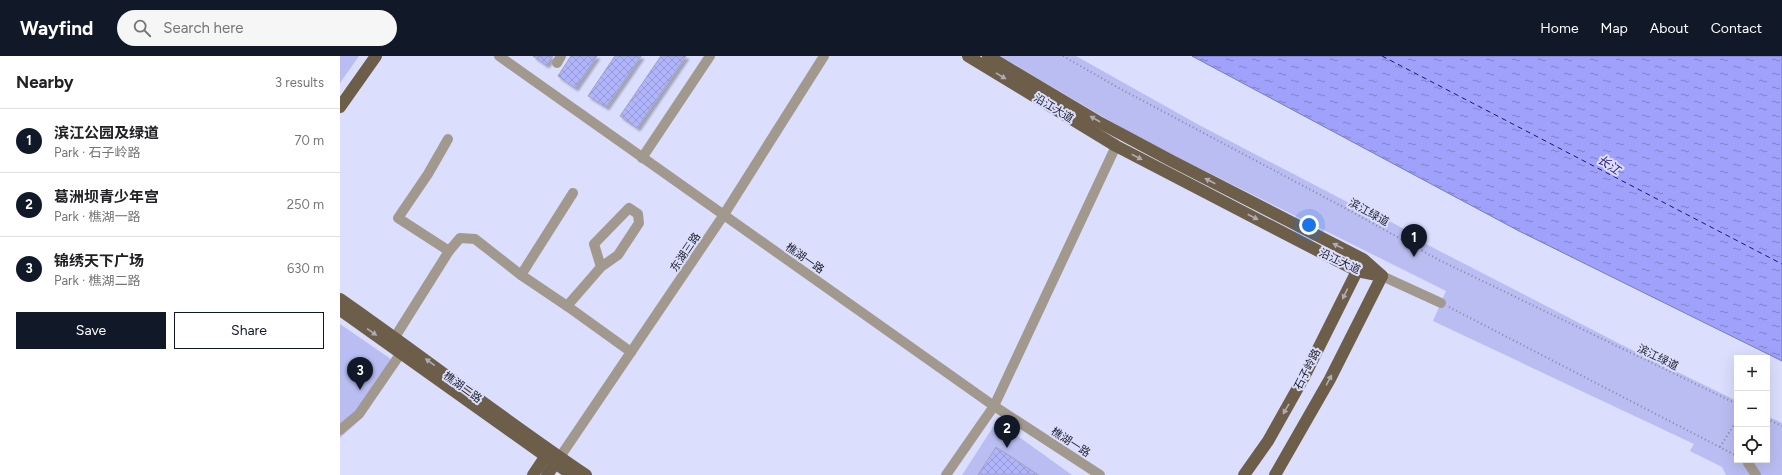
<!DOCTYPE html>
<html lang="en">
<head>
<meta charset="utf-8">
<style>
  :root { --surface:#fff; --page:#f6f6f6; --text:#202124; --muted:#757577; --line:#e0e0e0; --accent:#111827 }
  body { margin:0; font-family:Figtree,"Noto Sans SC",sans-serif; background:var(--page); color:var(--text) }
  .controls { position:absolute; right:12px; bottom:12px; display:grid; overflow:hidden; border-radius:0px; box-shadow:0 4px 16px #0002 }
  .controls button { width:36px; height:36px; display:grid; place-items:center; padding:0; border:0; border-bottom:1px solid var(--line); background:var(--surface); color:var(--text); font:20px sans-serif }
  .you { position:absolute; left:969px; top:169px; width:14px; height:14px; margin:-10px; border:3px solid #fff; border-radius:50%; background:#1a73e8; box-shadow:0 0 0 6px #1a73e833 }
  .badge { display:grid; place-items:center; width:26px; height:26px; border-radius:50%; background:var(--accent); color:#fff; font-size:13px; font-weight:700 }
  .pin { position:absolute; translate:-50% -33px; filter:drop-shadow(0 1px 2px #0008) }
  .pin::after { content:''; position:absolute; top:21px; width:14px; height:12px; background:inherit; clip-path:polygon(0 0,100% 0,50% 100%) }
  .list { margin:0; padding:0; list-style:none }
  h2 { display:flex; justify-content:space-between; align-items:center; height:52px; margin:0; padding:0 16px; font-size:17px }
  h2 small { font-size:13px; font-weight:400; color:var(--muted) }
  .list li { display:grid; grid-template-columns:26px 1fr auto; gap:12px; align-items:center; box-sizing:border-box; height:64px; padding:0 16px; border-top:1px solid var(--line) }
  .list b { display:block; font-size:15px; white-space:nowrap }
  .list p { margin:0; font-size:13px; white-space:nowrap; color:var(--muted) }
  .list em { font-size:13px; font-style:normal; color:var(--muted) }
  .actions { display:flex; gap:8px; padding:12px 16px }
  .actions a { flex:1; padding:9px 0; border:1px solid var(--accent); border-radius:0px; text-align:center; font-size:14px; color:var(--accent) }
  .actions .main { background:var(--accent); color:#fff }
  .icon { flex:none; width:22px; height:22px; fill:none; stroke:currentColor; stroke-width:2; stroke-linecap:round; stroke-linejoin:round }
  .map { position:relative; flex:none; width:1442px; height:419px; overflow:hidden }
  header { display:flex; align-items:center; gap:24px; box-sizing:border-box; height:56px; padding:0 20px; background:var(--accent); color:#fff }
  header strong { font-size:19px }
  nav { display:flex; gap:22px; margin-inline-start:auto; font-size:14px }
  .search { width:280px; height:36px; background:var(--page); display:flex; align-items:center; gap:10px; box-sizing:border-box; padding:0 14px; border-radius:22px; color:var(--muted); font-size:15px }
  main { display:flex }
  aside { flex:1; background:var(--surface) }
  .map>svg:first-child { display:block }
</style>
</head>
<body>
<header>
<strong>Wayfind</strong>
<div class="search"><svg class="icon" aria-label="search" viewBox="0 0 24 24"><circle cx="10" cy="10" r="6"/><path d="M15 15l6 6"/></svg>Search here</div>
<nav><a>Home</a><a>Map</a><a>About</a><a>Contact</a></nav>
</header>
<main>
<aside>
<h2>Nearby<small>3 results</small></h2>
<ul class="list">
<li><span class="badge">1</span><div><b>滨江公园及绿道</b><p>Park · 石子岭路</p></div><em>70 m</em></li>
<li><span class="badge">2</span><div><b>葛洲坝青少年宫</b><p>Park · 樵湖一路</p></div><em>250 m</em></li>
<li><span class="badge">3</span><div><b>锦绣天下广场</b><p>Park · 樵湖二路</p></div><em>630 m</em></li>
</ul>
<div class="actions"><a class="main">Save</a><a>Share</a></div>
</aside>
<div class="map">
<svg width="1442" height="419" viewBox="0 0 1442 419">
  <defs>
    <pattern id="water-ripples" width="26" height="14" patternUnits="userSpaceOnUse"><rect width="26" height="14" fill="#9fa1fa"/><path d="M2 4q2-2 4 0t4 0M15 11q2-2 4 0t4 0" fill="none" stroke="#8183cb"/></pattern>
    <pattern id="building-cross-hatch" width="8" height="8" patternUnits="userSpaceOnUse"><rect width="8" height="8" fill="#b0b4fb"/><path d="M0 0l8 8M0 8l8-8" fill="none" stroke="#979ad7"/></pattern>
    <filter id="shadow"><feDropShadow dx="3" dy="3" stdDeviation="1" flood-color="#0004"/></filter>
  </defs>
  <rect width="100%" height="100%" fill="#dbdefd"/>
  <g fill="#babdf2">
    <polygon points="0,0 19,0 0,27"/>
    <polygon points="660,0 736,0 859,69 1017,151 1023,151 1081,182 1082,186 1280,288 1397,345 1397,404 1427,404 1427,360 1442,367 1442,419 1386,419 1382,411 1350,395 1354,388 1093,265 1106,235 801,83"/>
    <polygon points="0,268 58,308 23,361 0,382"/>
    <polygon points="657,365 732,419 622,419"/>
  </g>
  <polygon fill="url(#water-ripples)" stroke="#787abc" points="852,0 1442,0 1442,305 1179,175"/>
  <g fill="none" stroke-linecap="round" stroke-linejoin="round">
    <polyline stroke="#270f76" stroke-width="1" stroke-dasharray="5 4" stroke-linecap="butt" points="1042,0 1442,208"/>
  </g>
  <g fill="url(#building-cross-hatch)" stroke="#9fa2bf" filter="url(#shadow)">
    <polygon points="193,0 213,0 206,9"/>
    <polygon points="231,0 257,0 235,32 218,20"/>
    <polygon points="275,0 301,0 266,51 248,40"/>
    <polygon points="321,0 346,0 297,72 280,60"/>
    <polygon points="656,391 698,419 638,419"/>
  </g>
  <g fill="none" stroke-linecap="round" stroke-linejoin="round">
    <g stroke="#85879d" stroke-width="2" stroke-dasharray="1 3" stroke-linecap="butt">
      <polyline points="723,0 775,30 1003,151 1099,204 1397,348"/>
      <polyline points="1109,251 1397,400"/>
      <polyline points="1427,363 1442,370"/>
      <polyline points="1380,391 1397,364"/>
    </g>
    <g stroke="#a2998e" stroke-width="10">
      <polyline points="159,0 654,350 760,419"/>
      <polyline points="217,7 221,0"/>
      <polyline points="108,83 88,118 58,162 109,195"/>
      <polyline points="302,102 370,0"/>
      <polyline points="181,219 233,137"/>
      <polyline points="1042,220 1101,247"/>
      <polyline points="227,250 291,296"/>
      <polyline points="55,281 109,195 120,182 135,183 181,219 227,250 261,211 278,199 299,167 298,158 289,152 254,188 261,211"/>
      <polyline points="0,374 19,358 61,297"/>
      <polyline points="220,401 383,160 484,0"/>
      <polyline points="1408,407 1416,419"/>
      <polyline points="606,419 654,350 776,90"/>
    </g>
    <g stroke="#6d5e4a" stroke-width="12">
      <polyline points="628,0 776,90 1017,215 1042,220"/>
      <polyline points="648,0 757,65 830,104 1023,203 1041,219"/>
      <polyline points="0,51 36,0"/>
      <path d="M0,243c83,58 163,120 246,176"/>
      <polyline points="0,254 232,419"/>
      <polyline points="193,419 209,395"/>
      <polyline points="207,419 219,402"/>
      <polyline points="904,419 928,385 964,321 1021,207"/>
      <polyline points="935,419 990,323 1042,220"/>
    </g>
  </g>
  <defs><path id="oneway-solid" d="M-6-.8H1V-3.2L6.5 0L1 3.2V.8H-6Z"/></defs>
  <g fill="#afabb5">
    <use href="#oneway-solid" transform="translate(661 20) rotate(31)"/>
    <use href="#oneway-solid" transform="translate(755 63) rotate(-150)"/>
    <use href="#oneway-solid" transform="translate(797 101) rotate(27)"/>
    <use href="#oneway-solid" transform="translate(870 125) rotate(-153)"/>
    <use href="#oneway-solid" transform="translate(913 161) rotate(27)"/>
    <use href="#oneway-solid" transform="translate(998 190) rotate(-153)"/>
    <use href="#oneway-solid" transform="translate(1005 238) rotate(116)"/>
    <use href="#oneway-solid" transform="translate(32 276) rotate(35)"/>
    <use href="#oneway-solid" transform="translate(90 306) rotate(-144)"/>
    <use href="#oneway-solid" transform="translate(989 324) rotate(-62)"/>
    <use href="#oneway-solid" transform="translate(946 353) rotate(120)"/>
  </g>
  <g text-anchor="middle" stroke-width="4" stroke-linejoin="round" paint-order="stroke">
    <g font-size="11" fill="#1e1f2a" stroke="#dbdefd">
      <text transform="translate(714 52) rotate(31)" y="4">沿江大道</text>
      <text transform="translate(1029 156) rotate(29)" y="4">滨江绿道</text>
      <text transform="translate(345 196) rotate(-56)" y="4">东湖三路</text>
      <text transform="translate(465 202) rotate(35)" y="4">樵湖一路</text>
      <text transform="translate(1000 205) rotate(25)" y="4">沿江大道</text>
      <text transform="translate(1318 301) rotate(26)" y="4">滨江绿道</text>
      <text transform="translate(967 313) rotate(-63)" y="4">石子岭路</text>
      <text transform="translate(123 331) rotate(36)" y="4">樵湖二路</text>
      <text transform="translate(731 386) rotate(33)" y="4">樵湖一路</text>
    </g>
    <g font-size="12" font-style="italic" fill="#270f76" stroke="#dbdefd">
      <text transform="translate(1269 109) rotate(34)" y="4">长江</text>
    </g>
  </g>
</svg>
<div class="controls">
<button>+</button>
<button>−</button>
<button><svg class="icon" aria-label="locate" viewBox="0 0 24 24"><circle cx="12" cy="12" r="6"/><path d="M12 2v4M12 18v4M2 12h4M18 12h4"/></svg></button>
</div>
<div class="you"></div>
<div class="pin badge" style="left:1074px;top:201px">1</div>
<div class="pin badge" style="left:667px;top:392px">2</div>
<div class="pin badge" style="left:20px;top:334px">3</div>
</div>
</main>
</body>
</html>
